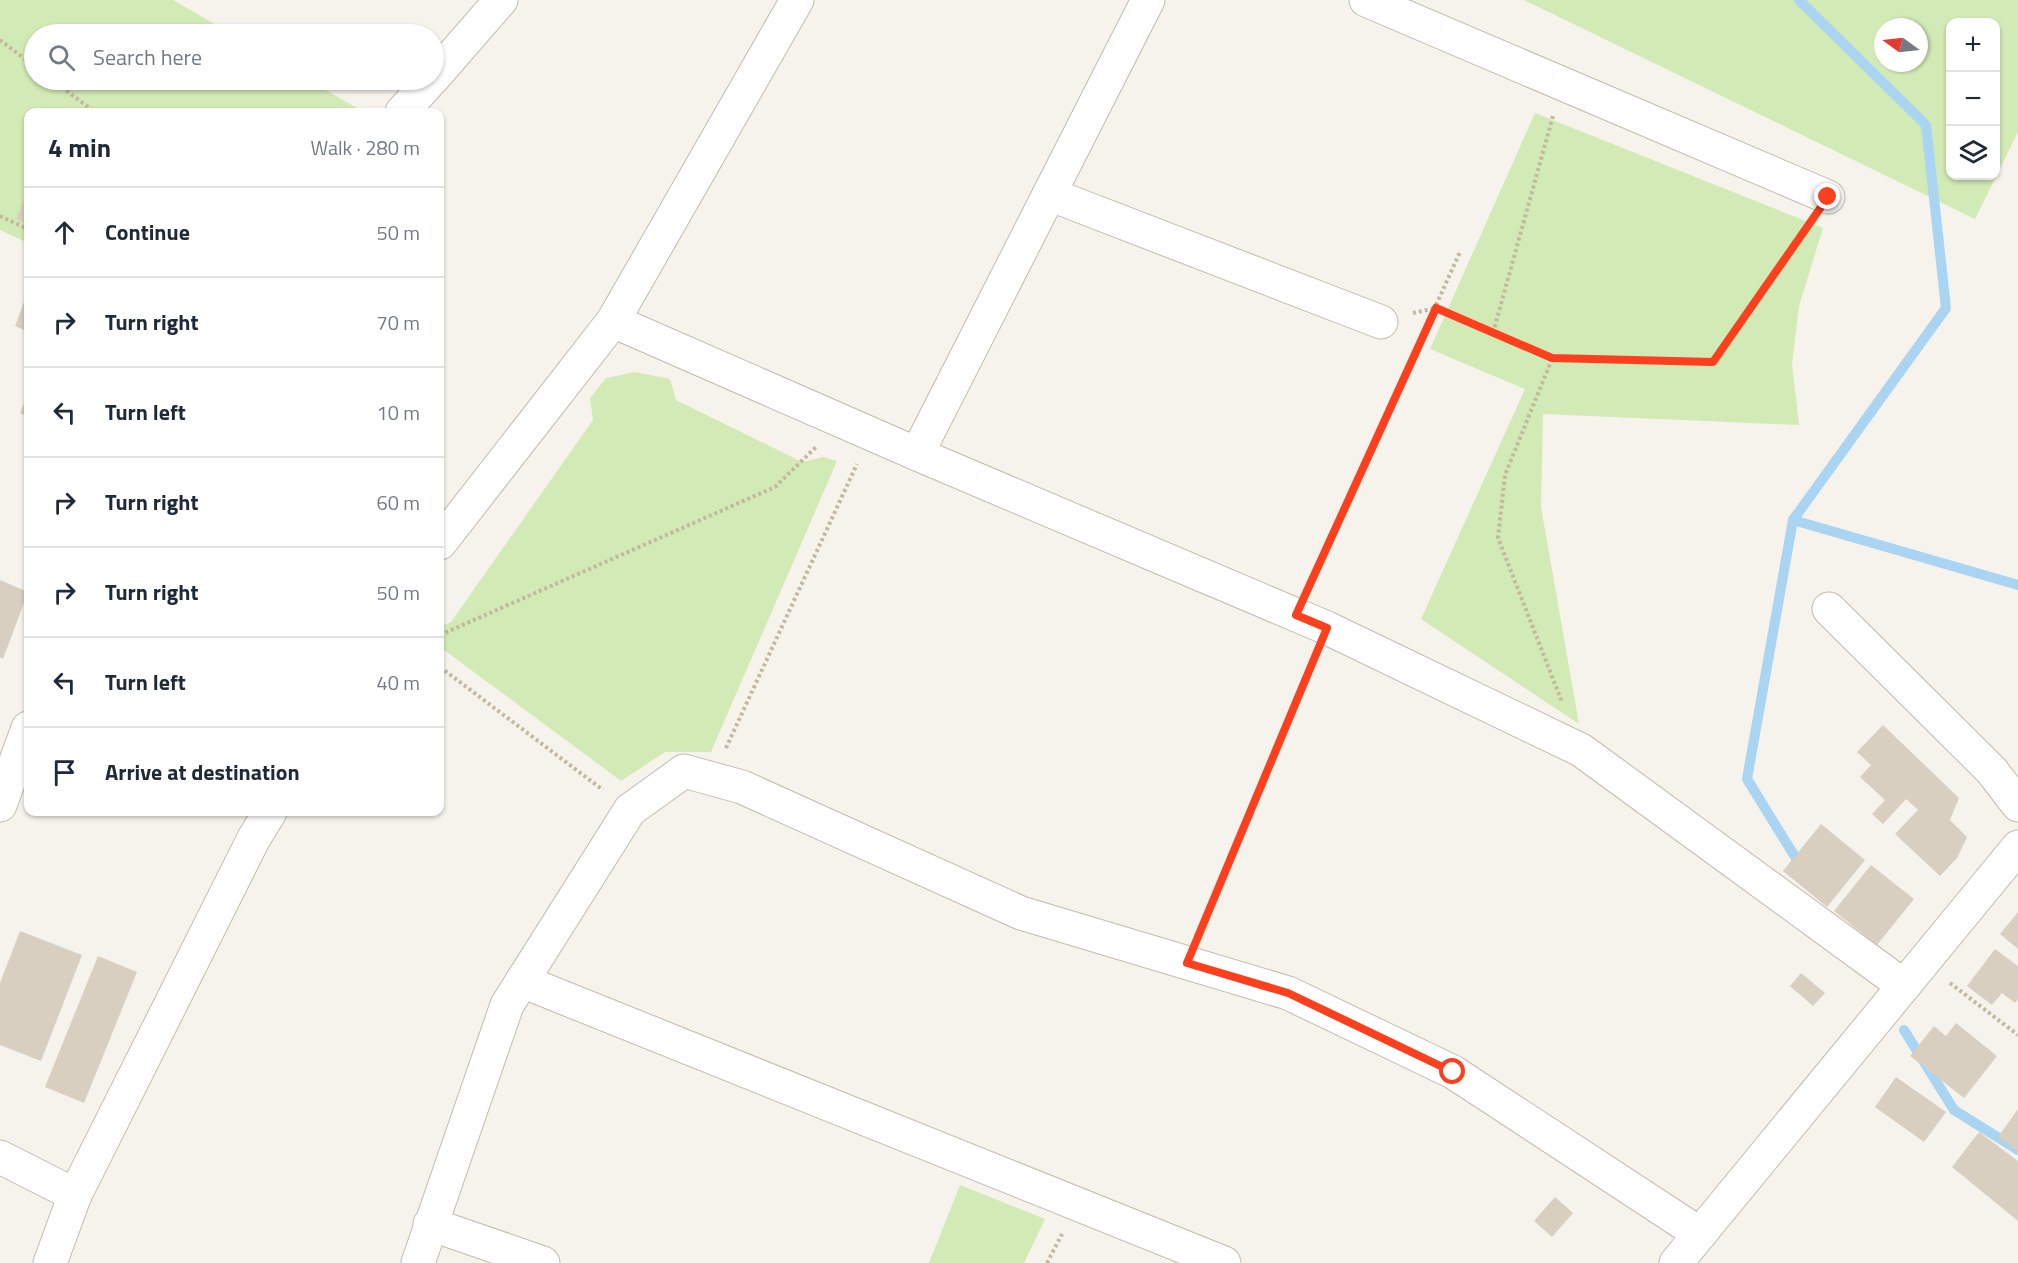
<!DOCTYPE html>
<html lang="en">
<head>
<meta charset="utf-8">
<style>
  :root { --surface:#fff; --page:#f6f6f7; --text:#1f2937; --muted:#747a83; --line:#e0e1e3 }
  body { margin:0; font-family:"Titillium Web",sans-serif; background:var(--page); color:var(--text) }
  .controls { position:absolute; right:18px; top:18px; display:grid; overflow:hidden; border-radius:12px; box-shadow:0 2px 4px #0004 }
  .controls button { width:54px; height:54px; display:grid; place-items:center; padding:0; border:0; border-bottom:2px solid var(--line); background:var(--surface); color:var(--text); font:30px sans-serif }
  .compass { position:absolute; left:1874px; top:18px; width:54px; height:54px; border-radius:50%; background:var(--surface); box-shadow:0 2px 4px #0004; rotate:285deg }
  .stop { position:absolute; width:18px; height:18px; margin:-14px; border:4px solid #fc3f1d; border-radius:50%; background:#fff }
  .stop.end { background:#fc3f1d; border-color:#fff; box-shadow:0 2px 6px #0008 }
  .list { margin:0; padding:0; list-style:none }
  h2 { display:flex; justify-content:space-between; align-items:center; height:78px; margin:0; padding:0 24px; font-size:26px }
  h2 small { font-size:20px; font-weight:400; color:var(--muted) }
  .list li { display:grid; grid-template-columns:39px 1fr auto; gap:18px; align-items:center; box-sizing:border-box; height:90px; padding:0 24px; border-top:2px solid var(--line) }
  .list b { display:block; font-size:22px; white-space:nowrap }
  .list em { font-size:20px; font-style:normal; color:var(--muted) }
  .icon { flex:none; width:33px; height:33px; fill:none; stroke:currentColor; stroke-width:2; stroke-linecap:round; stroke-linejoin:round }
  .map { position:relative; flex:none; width:2018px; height:1263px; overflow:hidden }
  .search { position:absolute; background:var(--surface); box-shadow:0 2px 4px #0004; left:24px; top:24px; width:420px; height:66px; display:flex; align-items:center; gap:15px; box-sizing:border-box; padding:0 21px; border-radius:33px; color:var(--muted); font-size:22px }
  .panel { position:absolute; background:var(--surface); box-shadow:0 2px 4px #0004; left:24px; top:108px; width:420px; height:708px; border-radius:12px }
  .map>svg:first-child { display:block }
</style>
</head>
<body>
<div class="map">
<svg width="2018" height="1263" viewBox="0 0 2018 1263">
  <rect width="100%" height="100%" fill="#f6f3ec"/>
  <g fill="#d2eab5" fill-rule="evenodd">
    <polygon points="0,0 173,0 232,34 34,34 34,80 308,80 364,112 28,112 28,243 0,230"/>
    <path d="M1524,0h494v132l-43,87zM1950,22h46v154h-46zM1883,27h36v36h-36z"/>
    <polygon points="1535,113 1823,228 1799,306 1792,364 1799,425 1543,414 1541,507 1579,724 1421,619 1525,389 1430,349"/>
    <polygon points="635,372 670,379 676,400 802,462 823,457 837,461 711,752 665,752 621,781 440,647 440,627 451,622 593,420 590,398 606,378"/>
    <polygon points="960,1185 1045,1219 1024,1263 929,1263"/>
  </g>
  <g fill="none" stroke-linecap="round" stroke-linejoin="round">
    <g stroke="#a9d4f2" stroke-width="10">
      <polyline points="1799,0 1926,125 1946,308 1793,520 1747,779 1802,868"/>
      <polyline points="1793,520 2018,585"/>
      <polyline points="1904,1030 1954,1110 2018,1150"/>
    </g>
  </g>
  <g fill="#d8cfc1">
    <polygon points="28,191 28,224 16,219"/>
    <polygon points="28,291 28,332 15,326"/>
    <polygon points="28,394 28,417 20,413"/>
    <polygon points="0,580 28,592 3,659 0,657"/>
    <polygon points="1883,725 1959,798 1950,820 1967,837 1957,858 1940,876 1895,834 1918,810 1906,799 1883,824 1872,814 1885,800 1860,777 1871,765 1857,752"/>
    <polygon points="1821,824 1865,860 1827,907 1783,871"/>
    <polygon points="1871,865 1914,899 1877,945 1834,911"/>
    <polygon points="2018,912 2018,949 2000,934"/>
    <polygon points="20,931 82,955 41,1061 0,1045 0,983"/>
    <polygon points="1995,949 2018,966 2018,999 2015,1003 2002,993 1992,1005 1967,986"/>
    <polygon points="98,956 137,972 84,1103 45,1087"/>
    <polygon points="1801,973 1825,993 1813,1006 1790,986"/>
    <polygon points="1956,1023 1997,1056 1964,1098 1910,1056 1934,1026 1946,1036"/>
    <polygon points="1896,1077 1946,1112 1924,1142 1875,1107"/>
    <polygon points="2018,1109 2018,1151 1998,1137"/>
    <polygon points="1979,1132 2018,1161 2018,1221 1952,1167"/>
    <polygon points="1555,1197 1573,1213 1552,1237 1534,1221"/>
  </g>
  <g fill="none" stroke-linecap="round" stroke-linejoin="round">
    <g stroke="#c2bbae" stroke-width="35">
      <g id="minor">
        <polyline points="1366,0 1828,197"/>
        <polyline points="434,77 501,0"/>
        <polyline points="402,112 431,80"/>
        <polyline points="1049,194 1381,322"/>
        <polyline points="613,321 917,454 1327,628 1581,750 1904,986"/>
        <polyline points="917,454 1148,0"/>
        <polyline points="440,543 613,321 797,0"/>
        <polyline points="1829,609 1992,771 2018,805"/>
        <polyline points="0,805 28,728"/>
        <polyline points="522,981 1224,1263"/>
        <polyline points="0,1157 75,1195"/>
        <polyline points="430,1224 543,1263"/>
        <polyline points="50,1263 75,1195 254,838 270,812"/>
        <polyline points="418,1263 507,1005 630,810 684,771 742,787 1021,913 1288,993 1453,1072 1700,1234"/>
        <polyline points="1676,1263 2018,847"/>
      </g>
    </g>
    <g stroke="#c4b79f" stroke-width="4" stroke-dasharray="3 3" stroke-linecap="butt">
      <polyline points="0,40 34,66"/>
      <polyline points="52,80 95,112"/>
      <polyline points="0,216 28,229"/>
      <polyline points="1413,313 1436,308 1552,358 1713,362 1808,225"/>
      <polyline points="1493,333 1553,116"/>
      <polyline points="1552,359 1505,475 1498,538 1562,702"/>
      <polyline points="1310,584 1460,252"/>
      <polyline points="440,635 775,487 816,447"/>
      <polyline points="440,667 603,790"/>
      <polyline points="726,748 857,464"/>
      <polyline points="1200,931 1314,659"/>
      <polyline points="1950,983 2018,1035"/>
      <polyline points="1047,1263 1062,1234"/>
    </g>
    <use href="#minor" stroke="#fff" stroke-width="33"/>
  </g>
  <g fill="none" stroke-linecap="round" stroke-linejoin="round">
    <polyline stroke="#fc3f1d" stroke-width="8" points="1453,1072 1288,993 1187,963 1327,628 1296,615 1436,308 1552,358 1713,362 1828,197"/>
  </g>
</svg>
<div class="controls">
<button>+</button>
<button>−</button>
<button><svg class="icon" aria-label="layers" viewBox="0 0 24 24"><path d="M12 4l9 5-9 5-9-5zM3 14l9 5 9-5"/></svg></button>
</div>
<svg class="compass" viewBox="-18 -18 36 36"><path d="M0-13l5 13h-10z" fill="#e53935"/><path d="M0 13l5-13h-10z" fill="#747a83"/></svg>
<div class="stop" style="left:1453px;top:1072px"></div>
<div class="stop end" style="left:1828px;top:197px"></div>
<div class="search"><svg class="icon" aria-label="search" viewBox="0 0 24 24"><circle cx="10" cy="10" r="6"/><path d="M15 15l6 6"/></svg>Search here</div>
<section class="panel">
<h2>4 min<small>Walk · 280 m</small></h2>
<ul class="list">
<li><svg class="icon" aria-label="ahead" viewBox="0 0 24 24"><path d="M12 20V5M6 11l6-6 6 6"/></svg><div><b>Continue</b></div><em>50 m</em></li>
<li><svg class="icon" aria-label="right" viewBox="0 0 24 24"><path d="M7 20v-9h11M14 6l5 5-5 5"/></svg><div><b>Turn right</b></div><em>70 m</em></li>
<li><svg class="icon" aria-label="left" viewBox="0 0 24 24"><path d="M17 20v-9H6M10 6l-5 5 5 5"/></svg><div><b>Turn left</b></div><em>10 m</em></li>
<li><svg class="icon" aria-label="right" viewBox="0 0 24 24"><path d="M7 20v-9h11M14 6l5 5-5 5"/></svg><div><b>Turn right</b></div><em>60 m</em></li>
<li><svg class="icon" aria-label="right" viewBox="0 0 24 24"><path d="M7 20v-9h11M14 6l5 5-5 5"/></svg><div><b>Turn right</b></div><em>50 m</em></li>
<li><svg class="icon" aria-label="left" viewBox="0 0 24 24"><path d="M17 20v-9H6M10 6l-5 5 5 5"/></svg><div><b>Turn left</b></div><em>40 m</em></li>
<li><svg class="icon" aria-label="arrive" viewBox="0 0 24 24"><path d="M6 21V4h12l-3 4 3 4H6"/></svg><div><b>Arrive at destination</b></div></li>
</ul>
</section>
</div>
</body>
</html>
